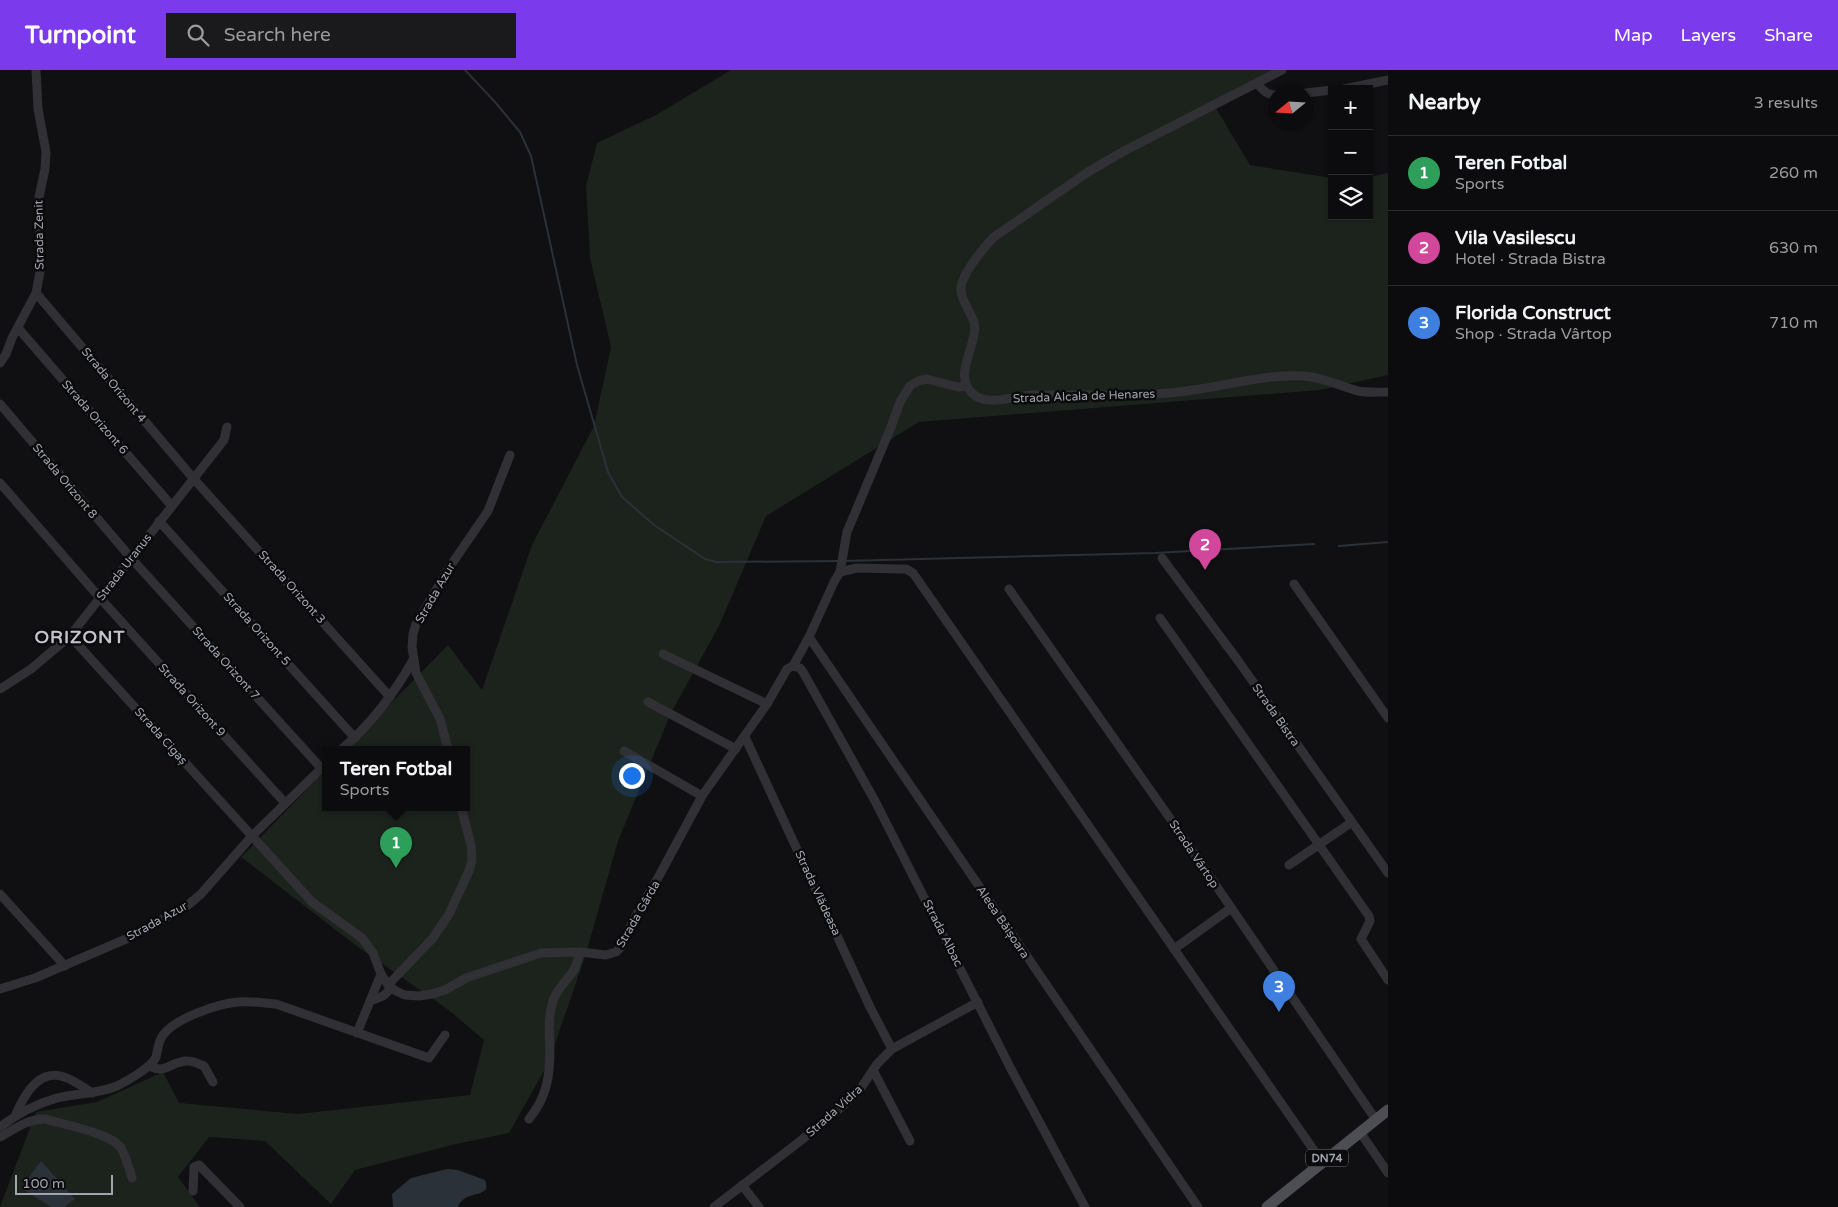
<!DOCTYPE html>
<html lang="en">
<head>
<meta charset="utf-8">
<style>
  :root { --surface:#0c0b0d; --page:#1a191b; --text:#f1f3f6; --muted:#9a9b9d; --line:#2c2b2e; --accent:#7c3aed }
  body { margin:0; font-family:"Varela Round",sans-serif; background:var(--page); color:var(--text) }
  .controls { position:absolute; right:15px; top:15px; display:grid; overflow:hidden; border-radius:0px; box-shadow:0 1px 4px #0004 }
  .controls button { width:45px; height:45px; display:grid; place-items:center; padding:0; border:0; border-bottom:1px solid var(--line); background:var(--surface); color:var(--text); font:25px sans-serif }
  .compass { position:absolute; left:1268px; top:15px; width:45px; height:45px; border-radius:50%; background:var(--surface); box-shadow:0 1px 4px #0004; rotate:252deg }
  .scale { position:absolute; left:15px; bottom:12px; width:98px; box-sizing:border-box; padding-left:5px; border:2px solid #a2a5b0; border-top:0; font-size:14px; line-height:18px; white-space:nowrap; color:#a2a5b0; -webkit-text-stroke:4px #0b0b0c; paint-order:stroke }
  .you { position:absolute; left:631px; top:705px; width:18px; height:18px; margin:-12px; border:4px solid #fff; border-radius:50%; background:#1a73e8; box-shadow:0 0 0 8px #1a73e833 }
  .badge { display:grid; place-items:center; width:32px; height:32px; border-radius:50%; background:var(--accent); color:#fff; font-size:16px; font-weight:700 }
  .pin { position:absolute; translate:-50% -41px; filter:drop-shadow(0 1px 2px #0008) }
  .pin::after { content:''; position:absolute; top:26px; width:18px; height:15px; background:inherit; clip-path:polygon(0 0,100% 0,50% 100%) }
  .popup { position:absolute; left:322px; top:676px; width:148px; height:65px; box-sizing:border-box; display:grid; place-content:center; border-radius:0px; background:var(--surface); filter:drop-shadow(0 1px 4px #0005); font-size:16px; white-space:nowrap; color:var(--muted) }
  .popup b { font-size:19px; color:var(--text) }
  .popup::after { content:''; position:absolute; left:50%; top:100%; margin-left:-10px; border:10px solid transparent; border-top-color:var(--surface) }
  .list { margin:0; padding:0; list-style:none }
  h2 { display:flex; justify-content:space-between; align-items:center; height:65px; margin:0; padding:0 20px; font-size:21px }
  h2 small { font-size:16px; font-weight:400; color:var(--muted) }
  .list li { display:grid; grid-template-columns:32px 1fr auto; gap:15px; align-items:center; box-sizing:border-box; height:75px; padding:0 20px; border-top:1px solid var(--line) }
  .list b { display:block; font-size:19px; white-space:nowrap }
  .list p { margin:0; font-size:16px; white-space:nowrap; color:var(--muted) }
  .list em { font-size:16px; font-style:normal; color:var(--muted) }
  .icon { flex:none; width:28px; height:28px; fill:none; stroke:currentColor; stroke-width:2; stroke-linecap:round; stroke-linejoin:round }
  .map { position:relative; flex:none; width:1388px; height:1137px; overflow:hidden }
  header { display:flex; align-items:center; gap:30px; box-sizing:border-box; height:70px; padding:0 25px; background:var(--accent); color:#fff }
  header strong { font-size:24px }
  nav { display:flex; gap:28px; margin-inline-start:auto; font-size:18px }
  .search { width:350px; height:45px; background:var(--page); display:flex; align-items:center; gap:12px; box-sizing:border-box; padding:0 18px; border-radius:0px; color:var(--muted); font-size:19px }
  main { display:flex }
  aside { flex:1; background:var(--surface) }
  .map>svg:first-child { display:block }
</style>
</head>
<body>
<header>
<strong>Turnpoint</strong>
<div class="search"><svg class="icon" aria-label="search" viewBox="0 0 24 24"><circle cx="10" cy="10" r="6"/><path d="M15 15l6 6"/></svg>Search here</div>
<nav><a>Map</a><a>Layers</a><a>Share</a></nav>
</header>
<main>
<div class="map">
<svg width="1388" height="1137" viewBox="0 0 1388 1137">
  <rect width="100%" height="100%" fill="#100f11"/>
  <polygon fill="#1c231d" points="731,0 1276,0 1213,33 1250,95 1332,108 1332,146 1369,146 1369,107 1388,103 1388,305 1320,320 919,352 766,446 719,556 671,643 618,771 585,887 548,994 509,1063 456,1074 355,1100 331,1134 265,1071 209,1067 178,1107 200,1137 0,1137 36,1042 97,1032 163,1002 179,1033 298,1044 470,1025 484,970 446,938 358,877 241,787 326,700 326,737 466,737 466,679 346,679 448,575 482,620 532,475 594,356 611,277 590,188 586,116 597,73 656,45"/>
  <g fill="#2b3138">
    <polygon points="41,1091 75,1129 64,1137 51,1137 21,1118"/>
    <path d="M447,1099l11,1 27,10c8,20 -20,8 -27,27h-65l-1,-13 19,-16z"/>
  </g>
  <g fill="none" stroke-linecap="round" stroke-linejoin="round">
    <g stroke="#2b3138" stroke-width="2">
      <polyline points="465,0 495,32 520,62 531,86 577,295 608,402 622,427 654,455 705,489 716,492 839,491"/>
      <polyline points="1339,476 1388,472"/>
      <polyline points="844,491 1155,483 1314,474"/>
    </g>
    <g stroke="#313135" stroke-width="9">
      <path d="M1282,0l-158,81 -36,21 -94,65c-10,10 -35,40 -33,54 1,11 10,21 13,31 5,21 -21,51 -3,70 14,16 43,4 61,3 8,0 16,0 23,0 38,0 76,1 113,-2 45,-3 90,-19 135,-17 20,1 36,10 55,15 10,2 20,1 30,1"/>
      <path d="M1257,13c5,7 10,12 19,12"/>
      <polyline points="1344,19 1388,10"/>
      <polyline points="1306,23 1332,20"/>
      <polyline points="36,223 193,408 390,627"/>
      <polyline points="18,258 171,435"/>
      <polyline points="0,293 6,284 12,268 36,223 40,202 39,127 45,99 46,82 38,39 36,0"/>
      <polyline points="0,334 131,488 321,698"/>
      <polyline points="0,413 100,528 285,733"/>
      <polyline points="159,451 355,668"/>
      <polyline points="1162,488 1239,592 1388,803"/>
      <polyline points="840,502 857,498 899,499 906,499 913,503 1322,1092"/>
      <polyline points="840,502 847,462 891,357 900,332 910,316 918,311 927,309 958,317 967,316"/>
      <polyline points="1294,514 1388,648"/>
      <polyline points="1009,519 1174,754 1376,1050"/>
      <polyline points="1160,548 1369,846 1370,851 1361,869 1388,910"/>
      <polyline points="70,566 312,832 362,868 373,883 381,904 388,915 396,921 405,925 419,926 432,924 445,920 466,908 541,883 580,882 606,885 616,882 621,877 633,851 659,806 702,726 767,634 787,599 793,596 809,567 834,512 840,502"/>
      <polyline points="809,567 1198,1137"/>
      <polyline points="663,584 767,634"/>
      <polyline points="793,596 800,598 803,602 875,731 1010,997 1085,1137"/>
      <polyline points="0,619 31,599 70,566 224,370 227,357"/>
      <polyline points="648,632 736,679"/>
      <polyline points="745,667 870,937 892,979"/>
      <path d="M342,679c30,-26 52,-55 71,-89"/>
      <polyline points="448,679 440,649 416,603 412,577 413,564 416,554 449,498 488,441 510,385"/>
      <polyline points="624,681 702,726"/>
      <polyline points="1289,795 1352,752"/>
      <polyline points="0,824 65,896"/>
      <polyline points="1174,879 1231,838"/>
      <polyline points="388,915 433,868 449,844 469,801 472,791 471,775 461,737"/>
      <polyline points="0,919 35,908 133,866 188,835 201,824 252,766 326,694"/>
      <polyline points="370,931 383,926 392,918"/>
      <polyline points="357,963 381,904"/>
      <path d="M149,996c18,9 23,-6 39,-5 5,0 11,3 16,5l9,16"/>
      <polyline points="873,1000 910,1071"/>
      <path d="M16,1044c8,-19 23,-46 48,-37 10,3 19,10 28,16"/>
      <path d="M529,1049c18,-22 21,-43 21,-71 -1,-17 -2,-35 4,-50 5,-11 14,-19 20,-28 3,-6 4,-12 6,-18"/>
      <path d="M0,1057c17,-13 36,-23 57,-29 20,-5 41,-4 60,-12 10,-5 35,-19 39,-29 2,-8 2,-15 7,-22 13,-17 54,-31 75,-33 13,-1 26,1 38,2l153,54 16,-23"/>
      <polyline points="1360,1062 1388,1103"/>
      <path d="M0,1067c15,-8 27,-18 45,-18 17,5 66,14 76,29 5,9 8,20 11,30"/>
      <polyline points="742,1115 759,1137"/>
      <polyline points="193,1121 194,1097 199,1095 240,1137"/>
      <polyline points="714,1137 799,1072 844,1035 861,1018 877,994 892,979 978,932"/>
    </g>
    <polyline stroke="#4d4e54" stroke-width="11" points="1267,1137 1388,1040"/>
  </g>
  <g text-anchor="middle" stroke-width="5" stroke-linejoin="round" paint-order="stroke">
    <rect fill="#0b0b0c" stroke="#75777f" stroke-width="1" x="1306" y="1079.5" width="42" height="17" rx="4"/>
    <g font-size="11" font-weight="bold" fill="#a2a5b0">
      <text x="1327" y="1092">DN74</text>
    </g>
    <g font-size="12" fill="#a2a5b0" stroke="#0b0b0c">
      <text transform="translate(39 165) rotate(-91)" y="4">Strada Zenit</text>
      <text transform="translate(114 315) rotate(50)" y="4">Strada Orizont 4</text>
      <text transform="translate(1084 326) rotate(-2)" y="4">Strada Alcala de Henares</text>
      <text transform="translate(95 347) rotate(49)" y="4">Strada Orizont 6</text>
      <text transform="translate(65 411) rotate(50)" y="4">Strada Orizont 8</text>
      <text transform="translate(124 497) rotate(-52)" y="4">Strada Uranus</text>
      <text transform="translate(292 517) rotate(48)" y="4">Strada Orizont 3</text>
      <text transform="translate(435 523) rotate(-60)" y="4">Strada Azur</text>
      <text transform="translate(257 559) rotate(48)" y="4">Strada Orizont 5</text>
      <text transform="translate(226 593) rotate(48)" y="4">Strada Orizont 7</text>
      <text transform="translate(192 630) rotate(48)" y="4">Strada Orizont 9</text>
      <text transform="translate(1276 645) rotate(55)" y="4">Strada Bistra</text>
      <text transform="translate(161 666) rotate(48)" y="4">Strada Cigaș</text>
      <text transform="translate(1194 784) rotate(56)" y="4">Strada Vârtop</text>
      <text transform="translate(818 823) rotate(65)" y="4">Strada Vlădeasa</text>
      <text transform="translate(638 844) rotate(-60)" y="4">Strada Gârda</text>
      <text transform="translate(157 851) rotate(-29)" y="4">Strada Azur</text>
      <text transform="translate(1003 852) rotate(56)" y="4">Aleea Băișoara</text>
      <text transform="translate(943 863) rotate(63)" y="4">Strada Albac</text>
      <text transform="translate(834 1041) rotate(-42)" y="4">Strada Vidra</text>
    </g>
    <g font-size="18" font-weight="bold" letter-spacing="1" fill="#c3c4cd" stroke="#0b0b0c">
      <text x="80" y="573">ORIZONT</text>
    </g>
  </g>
</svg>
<div class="controls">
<button>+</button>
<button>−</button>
<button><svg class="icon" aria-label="layers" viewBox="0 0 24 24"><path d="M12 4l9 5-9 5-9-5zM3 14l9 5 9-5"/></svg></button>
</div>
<svg class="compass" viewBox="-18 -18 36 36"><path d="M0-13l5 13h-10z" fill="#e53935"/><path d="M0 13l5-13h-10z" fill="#9a9b9d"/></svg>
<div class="scale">100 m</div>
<div class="you"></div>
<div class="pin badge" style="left:396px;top:798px;background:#2e9e5b">1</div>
<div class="popup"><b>Teren Fotbal</b>Sports</div>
<div class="pin badge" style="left:1205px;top:500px;background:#d1479c">2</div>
<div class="pin badge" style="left:1279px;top:942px;background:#3f7fe0">3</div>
</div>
<aside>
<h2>Nearby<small>3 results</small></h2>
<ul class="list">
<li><span class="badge" style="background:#2e9e5b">1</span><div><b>Teren Fotbal</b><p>Sports</p></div><em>260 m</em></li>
<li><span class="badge" style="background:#d1479c">2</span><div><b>Vila Vasilescu</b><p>Hotel · Strada Bistra</p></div><em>630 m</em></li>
<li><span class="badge" style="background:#3f7fe0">3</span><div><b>Florida Construct</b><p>Shop · Strada Vârtop</p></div><em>710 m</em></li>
</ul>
</aside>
</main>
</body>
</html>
